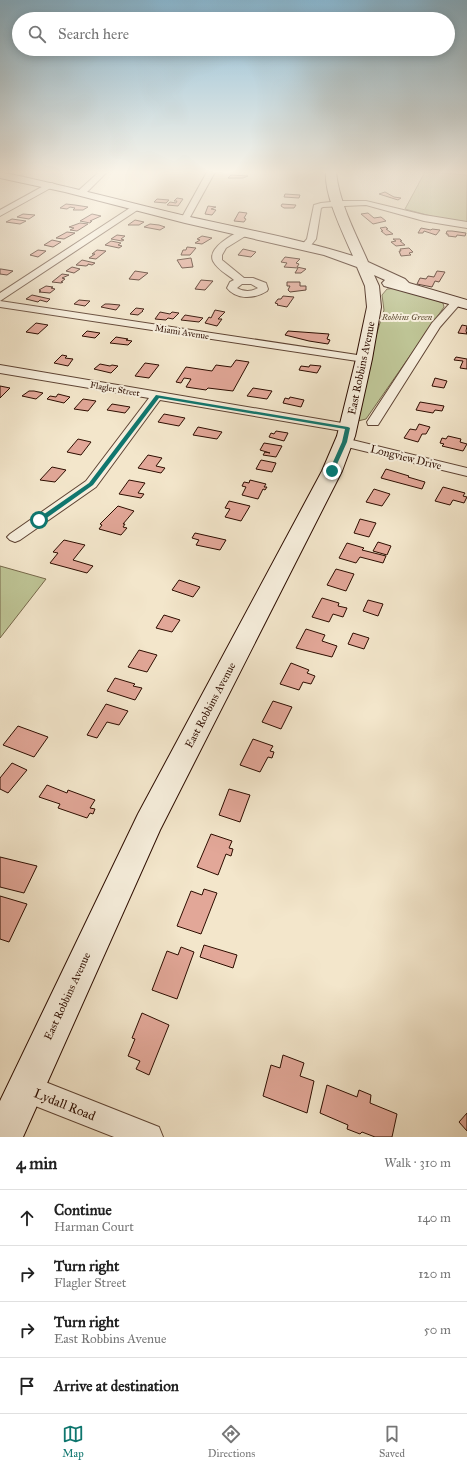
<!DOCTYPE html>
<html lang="en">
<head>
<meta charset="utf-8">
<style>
  :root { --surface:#fff; --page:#f2f2f2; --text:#222; --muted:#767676; --line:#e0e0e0; --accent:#0f766e }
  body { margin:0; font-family:"IM FELL Great Primer",serif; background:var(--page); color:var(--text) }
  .stop { position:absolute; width:12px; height:12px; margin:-9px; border:3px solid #0f766e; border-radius:50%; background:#fff }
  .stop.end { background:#0f766e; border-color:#fff; box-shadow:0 1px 4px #0008 }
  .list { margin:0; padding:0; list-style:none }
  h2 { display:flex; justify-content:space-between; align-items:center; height:52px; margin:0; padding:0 16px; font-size:17px }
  h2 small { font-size:13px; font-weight:400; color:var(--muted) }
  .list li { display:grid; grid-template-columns:26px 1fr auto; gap:12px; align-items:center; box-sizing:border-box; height:56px; padding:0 16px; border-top:1px solid var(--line) }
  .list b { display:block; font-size:15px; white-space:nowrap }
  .list p { margin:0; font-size:13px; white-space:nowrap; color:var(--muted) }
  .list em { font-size:13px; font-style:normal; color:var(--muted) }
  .icon { flex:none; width:22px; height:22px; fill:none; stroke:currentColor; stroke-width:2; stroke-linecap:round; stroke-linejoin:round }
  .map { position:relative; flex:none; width:467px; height:1137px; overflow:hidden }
  .search { position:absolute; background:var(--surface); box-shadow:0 2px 10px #0003; left:12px; right:12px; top:12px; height:44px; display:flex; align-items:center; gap:10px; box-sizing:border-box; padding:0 14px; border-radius:22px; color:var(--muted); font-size:15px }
  .sheet { height:276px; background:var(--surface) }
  nav { display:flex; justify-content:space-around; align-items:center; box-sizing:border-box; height:56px; border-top:1px solid var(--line); background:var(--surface); font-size:11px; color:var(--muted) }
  nav a { display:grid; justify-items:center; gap:2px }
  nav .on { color:var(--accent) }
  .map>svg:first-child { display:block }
</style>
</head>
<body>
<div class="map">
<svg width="467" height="1137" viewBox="0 0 467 1137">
  <rect width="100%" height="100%" fill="#f3e6cb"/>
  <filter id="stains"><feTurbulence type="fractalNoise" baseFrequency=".005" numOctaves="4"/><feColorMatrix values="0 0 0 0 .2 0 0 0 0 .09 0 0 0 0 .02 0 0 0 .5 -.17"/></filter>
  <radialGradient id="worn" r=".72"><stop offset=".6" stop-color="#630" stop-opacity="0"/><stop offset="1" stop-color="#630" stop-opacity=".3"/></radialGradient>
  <g fill="#bec495" stroke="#76684a">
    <polygon points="425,172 467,175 467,222 438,218 405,209"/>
    <polygon points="400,288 443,303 444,307 366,419 358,421 375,339 384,310 382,295 387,289"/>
    <polygon points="0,566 46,579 0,638"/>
  </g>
  <g fill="#e2a798" stroke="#2d0d00">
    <polygon points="231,175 248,176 243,178 228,178"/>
    <polygon points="385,192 394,197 401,198 398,200 379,194"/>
    <polygon points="285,194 300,195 299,198 284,197"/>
    <polygon points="177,198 183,199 178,206 167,205 170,202 176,203 177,201 174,201"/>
    <polygon points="157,199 169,200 166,203 154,202"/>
    <polygon points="66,204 75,205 88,207 83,210 73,210 75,208 70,207 67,209 60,208"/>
    <polygon points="282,204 296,205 294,208 284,208 281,206"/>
    <polygon points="208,206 216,207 211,209 216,210 212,215 205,214"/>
    <polygon points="239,212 247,213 244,218 246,219 244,222 234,221"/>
    <polygon points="368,213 374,218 381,217 386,221 373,224 361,214"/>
    <polygon points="23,214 35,215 29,219 17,217"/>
    <polygon points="92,214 101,216 90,221 92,221 90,223 80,221"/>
    <polygon points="12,219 26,221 20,224 6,222"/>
    <polygon points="135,220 144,222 139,225 128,225"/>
    <polygon points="80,223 88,224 77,231 70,230 74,228 69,227"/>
    <polygon points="150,224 159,225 165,227 160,230 144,227"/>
    <polygon points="386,227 388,229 386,229 393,234 386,235 381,231 383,231 380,228"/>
    <polygon points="421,228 431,230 432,229 440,230 436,235 424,231 423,233 418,233"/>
    <polygon points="447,231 452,231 466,233 465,236 457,235 456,237 448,236 448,234 446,234"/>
    <polygon points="67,232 75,233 64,239 56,238"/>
    <polygon points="117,235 125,236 121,239 124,240 122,241 111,239"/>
    <polygon points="202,236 212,238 202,244 195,243 200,240 197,239"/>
    <polygon points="393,239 400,239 402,241 400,241 405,245 396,246 391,242 396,241"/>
    <polygon points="52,240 61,242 53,247 44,245"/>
    <polygon points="111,241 121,243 118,245 122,246 119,248 105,245"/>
    <polygon points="187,247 196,248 190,255 181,255 183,250 186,250"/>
    <polygon points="409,248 413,252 409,253 411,255 401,256 399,251 401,251 400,249"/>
    <polygon points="243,249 256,252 251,257 238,255"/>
    <polygon points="38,250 46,251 38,257 30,255"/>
    <polygon points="97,250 106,251 96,259 89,258 95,254 92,254"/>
    <polygon points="285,257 300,259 296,263 299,264 297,267 306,269 301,273 295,273 298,268 284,267 287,263 281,262"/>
    <polygon points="191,258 193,267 182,268 177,260"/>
    <polygon points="82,260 95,263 92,265 88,264 88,265 86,266 76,265"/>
    <polygon points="72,267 80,269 74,273 66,271"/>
    <polygon points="0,269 1,269 13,271 7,275 0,274"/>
    <polygon points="135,271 148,273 139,280 129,279"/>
    <polygon points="437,271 445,272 439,282 435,281 432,287 417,284 420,278 426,279 428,276 434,277"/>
    <polygon points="62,274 69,275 62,278 65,279 61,282 63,282 61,283 52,282"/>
    <polygon points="201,280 213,281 205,290 195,289"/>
    <polygon points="287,282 300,282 300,286 306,286 306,290 290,292 288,290 290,286 287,286"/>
    <polygon points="46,286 53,287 51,288 55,289 50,293 39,292 41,291 39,290"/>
    <polygon points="32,295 50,299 47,302 40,300 38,302 26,299"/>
    <polygon points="283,296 294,297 287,307 277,305 278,304 275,303 278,299 281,299"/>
    <polygon points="79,300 90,301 85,306 74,304"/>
    <polygon points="105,304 109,304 120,305 116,310 101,307"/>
    <polygon points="136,308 144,309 142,311 143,311 138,315 130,314"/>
    <polygon points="215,310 225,312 218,319 222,319 217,326 205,323 209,317 211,318"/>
    <polygon points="160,312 170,314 172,312 179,313 173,319 168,318 166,320 155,319"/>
    <polygon points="185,315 203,318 199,322 181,320"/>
    <polygon points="36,323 48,325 38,334 26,332"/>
    <polygon points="462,325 467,326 466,331 467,334 458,333"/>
    <polygon points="87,331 100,333 95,338 82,336"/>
    <polygon points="288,331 329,334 327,339 330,340 328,344 309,341 285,335"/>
    <polygon points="116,337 128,339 126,340 132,341 128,345 110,343"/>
    <polygon points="62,355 67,356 65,358 73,359 68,366 54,363"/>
    <polygon points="456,357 467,359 467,369 460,368 463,361 454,360"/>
    <polygon points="236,360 249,362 233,391 208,388 206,390 186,387 191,379 184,378 181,383 176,382 186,367 212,371 216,365 231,367"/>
    <polygon points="145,363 159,365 149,378 135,376"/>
    <polygon points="100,364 110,366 112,365 118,366 111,373 94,369"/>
    <polygon points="310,365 321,366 317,373 299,370 301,366 309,367"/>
    <polygon points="435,378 447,381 444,388 432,386"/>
    <polygon points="0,386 10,388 0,398"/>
    <polygon points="253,388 272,391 267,399 247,396"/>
    <polygon points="29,391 34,391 43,393 36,399 22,396"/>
    <polygon points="58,394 70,397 64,403 47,399 50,396 56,397"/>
    <polygon points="290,397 304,400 301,407 283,403 285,398 289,399"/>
    <polygon points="83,399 96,401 88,411 74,409"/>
    <polygon points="420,402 444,406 442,411 435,410 433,413 416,410"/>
    <polygon points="112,404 130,407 125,413 107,410"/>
    <polygon points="164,414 185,418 179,426 158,422"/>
    <polygon points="419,424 430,427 426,434 422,434 418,442 404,438 410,429 416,430"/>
    <polygon points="198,427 222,432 217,439 193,435"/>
    <polygon points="276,431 288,433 284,441 269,437 271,433 274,434"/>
    <polygon points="448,436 461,439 460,442 467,444 463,451 442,446 444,444 440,443 442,438 446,439"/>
    <polygon points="78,439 91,442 81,455 67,452"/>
    <polygon points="264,443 282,446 276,457 263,455 265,452 270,453 260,450"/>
    <polygon points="148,455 162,458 156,466 165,468 161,473 138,468"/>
    <polygon points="261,460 276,463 272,472 256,469"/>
    <polygon points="52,467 66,470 55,482 40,480"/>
    <polygon points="386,469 409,476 408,477 425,482 422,489 381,478"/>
    <polygon points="129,480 145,483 138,493 144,494 141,498 119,494"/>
    <polygon points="250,480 266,484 264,487 267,487 265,490 263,489 258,499 242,495 246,487 242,486 244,482 249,483"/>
    <polygon points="443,487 465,493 463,496 467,497 464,503 453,500 450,505 435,501"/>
    <polygon points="374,489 390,494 382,506 366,502"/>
    <polygon points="229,501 250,506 241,521 225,517 230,509 225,508"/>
    <polygon points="118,506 134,511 123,524 125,524 123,527 127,528 121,535 99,529 102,525 100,524"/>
    <polygon points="360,519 376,523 369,537 354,533"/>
    <polygon points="195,533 226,540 220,550 196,545 199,540 192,538"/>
    <polygon points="64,540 85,545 73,560 93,566 87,573 50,563 58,553 53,552"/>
    <polygon points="378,542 391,546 387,555 373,551"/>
    <polygon points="347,543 364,548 362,550 386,556 383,563 360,557 356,563 339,558"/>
    <polygon points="336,569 354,574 346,591 327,585"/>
    <polygon points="179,580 200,587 193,597 172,590"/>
    <polygon points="322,598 339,603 338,606 347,608 343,617 333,614 329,622 312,617"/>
    <polygon points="368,600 383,604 378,616 363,611"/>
    <polygon points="164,615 180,620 172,632 156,628"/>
    <polygon points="306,629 325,635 322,641 337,646 332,657 296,648"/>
    <polygon points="353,633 369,638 364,649 348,644"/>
    <polygon points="139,650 157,655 147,672 128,667"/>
    <polygon points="291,663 309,670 307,673 315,676 311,684 303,682 299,690 280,684"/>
    <polygon points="115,678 135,684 133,686 142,688 135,700 107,691"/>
    <polygon points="273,701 292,707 281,729 262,722"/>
    <polygon points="106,704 128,711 119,725 107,722 97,738 87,735"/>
    <polygon points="18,726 48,737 34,757 3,745"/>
    <polygon points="253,739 273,746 270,751 274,752 272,758 268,757 260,772 240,765"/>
    <polygon points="12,763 27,770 8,793 0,789 0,778"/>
    <polygon points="47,785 67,793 68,790 95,800 90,808 95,809 93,814 90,813 87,818 58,808 60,804 39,797"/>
    <polygon points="229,789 250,795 240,822 219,815"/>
    <polygon points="211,834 232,841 229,848 233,849 231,856 226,854 218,875 197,867"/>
    <polygon points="0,857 37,866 24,893 0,887"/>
    <polygon points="204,889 217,893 201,934 177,926 191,891 202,895"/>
    <polygon points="0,896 27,904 9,942 0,939"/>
    <polygon points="204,945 237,955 233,968 200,957"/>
    <polygon points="181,947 194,952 177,999 152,990 167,951 178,955"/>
    <polygon points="142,1013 169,1025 149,1075 136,1069 140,1061 128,1056 135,1039 132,1038"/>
    <polygon points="283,1055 304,1063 300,1076 314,1081 307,1113 263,1096 271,1065 280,1068"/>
    <polygon points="327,1085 357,1097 359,1090 371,1095 370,1103 397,1114 392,1137 375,1137 362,1132 360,1134 347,1129 348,1125 320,1113"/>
    <polygon points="467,1113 467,1131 459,1122"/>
  </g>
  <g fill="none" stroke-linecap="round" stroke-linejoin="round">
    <g stroke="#5e4333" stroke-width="2">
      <g id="minor">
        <polygon points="99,172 107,172 84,195 78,195 78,191"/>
        <polygon points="207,172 215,172 189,219 188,221 182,221 181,219"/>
        <polygon points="49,183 52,183 56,185 0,216 0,210"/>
        <polygon points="340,201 366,201 424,215 467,222 467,228 424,221 366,205 323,207 321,208 316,239 308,249 302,249 300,247 307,239 314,205 321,203"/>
        <polygon points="136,204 140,207 139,209 0,301 364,356 368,357 370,359 368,361 364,362 0,307 0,293"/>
        <path d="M244,230l3,1 1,2 -1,2 -21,13 -4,7v5l22,18h9l13,5 2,6 -1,2c-12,8 -31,9 -40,-3l3,-6 4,-2c-7,-6 -16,-10 -21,-19 -6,-13 21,-28 31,-31zM242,284h9l7,4c-7,4 -14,4 -21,0z"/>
        <polygon points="456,300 461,303 440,327 378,425 368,425 367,422 432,323 452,301"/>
        <polygon points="0,365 348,424 353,425 355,428 353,431 348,432 160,400 96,487 20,540 15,542 10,540 7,537 10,534 86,481 149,398 0,373"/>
        <polygon points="344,438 467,468 467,476 339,445 337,442 339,439"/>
        <polygon points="25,1074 159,1127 163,1137 114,1137 15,1098 11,1088 15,1078"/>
      </g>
    </g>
    <g stroke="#2d0d00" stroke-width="2">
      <path id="secondary" d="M0,172c64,13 126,30 190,45 54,12 110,22 163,39 -10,-23 -29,-61 -27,-84h10c3,31 20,62 32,90l37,17 4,4 58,17v9l-83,-23 -2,-3 3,-3 -11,-5 5,11 2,21 -9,52 -17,77 -13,35 -182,359 -137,307h-23v-36l138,-287 184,-343 15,-35 19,-77 11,-52 -2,-21 -8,-19 -33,-12 -139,-32 -120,-31 -65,-14z"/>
    </g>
    <use href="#minor" fill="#f7efdd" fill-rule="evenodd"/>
    <use href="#secondary" fill="#f7efdd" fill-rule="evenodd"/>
  </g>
  <linearGradient id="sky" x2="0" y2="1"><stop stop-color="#89b9d4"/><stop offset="0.52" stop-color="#faf4e8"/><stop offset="1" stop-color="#faf4e8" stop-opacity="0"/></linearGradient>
  <rect width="467" height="331" fill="url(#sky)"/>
  <polygon fill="#0f766e" points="156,395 348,427 350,428 347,442 334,471 332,472 329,471 342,442 345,429 159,398 93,485 41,522 37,522 37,519 89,483"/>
  <g text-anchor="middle" stroke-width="4" stroke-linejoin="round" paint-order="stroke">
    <g font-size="9" font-style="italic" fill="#604d34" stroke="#f7efdd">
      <text x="407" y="320">Robbins Green</text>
    </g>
    <g font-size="9" fill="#2d0d00" stroke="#f7efdd">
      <text transform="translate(182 332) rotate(9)" y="3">Miami Avenue</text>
      <text transform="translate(115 389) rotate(10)" y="3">Flagler Street</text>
    </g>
    <g font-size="11" fill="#2d0d00" stroke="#f7efdd">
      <text transform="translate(361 368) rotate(-78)" y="4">East Robbins Avenue</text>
      <text transform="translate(406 457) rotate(14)" y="4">Longview Drive</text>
      <text transform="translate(210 705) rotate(-62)" y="4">East Robbins Avenue</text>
      <text transform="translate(67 996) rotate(-65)" y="4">East Robbins Avenue</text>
    </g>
    <g font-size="13" fill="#2d0d00" stroke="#f7efdd">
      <text transform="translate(65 1104) rotate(22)" y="5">Lydall Road</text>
    </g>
  </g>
  <rect width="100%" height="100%" filter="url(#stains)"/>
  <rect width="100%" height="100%" fill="url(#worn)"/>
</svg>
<div class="stop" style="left:39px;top:520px"></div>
<div class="stop end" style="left:332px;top:471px"></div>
<div class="search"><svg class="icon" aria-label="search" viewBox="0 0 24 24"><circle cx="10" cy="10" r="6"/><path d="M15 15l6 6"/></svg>Search here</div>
</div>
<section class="sheet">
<h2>4 min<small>Walk · 310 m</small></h2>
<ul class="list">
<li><svg class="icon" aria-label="ahead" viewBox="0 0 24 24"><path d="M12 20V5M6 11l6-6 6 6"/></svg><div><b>Continue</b><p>Harman Court</p></div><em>140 m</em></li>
<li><svg class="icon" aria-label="right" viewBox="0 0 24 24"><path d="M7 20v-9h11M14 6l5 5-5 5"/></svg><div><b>Turn right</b><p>Flagler Street</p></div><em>120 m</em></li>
<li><svg class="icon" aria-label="right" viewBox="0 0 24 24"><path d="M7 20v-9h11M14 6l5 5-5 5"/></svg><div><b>Turn right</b><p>East Robbins Avenue</p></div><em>50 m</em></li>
<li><svg class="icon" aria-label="arrive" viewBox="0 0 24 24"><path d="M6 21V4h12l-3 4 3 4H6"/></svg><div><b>Arrive at destination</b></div></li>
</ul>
</section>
<nav>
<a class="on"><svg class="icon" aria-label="map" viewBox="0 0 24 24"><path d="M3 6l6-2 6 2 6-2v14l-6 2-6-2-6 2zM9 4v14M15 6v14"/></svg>Map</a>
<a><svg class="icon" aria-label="directions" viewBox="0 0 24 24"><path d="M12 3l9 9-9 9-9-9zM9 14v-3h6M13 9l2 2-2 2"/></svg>Directions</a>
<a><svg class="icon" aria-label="saved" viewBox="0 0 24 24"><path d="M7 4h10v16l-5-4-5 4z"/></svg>Saved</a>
</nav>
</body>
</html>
